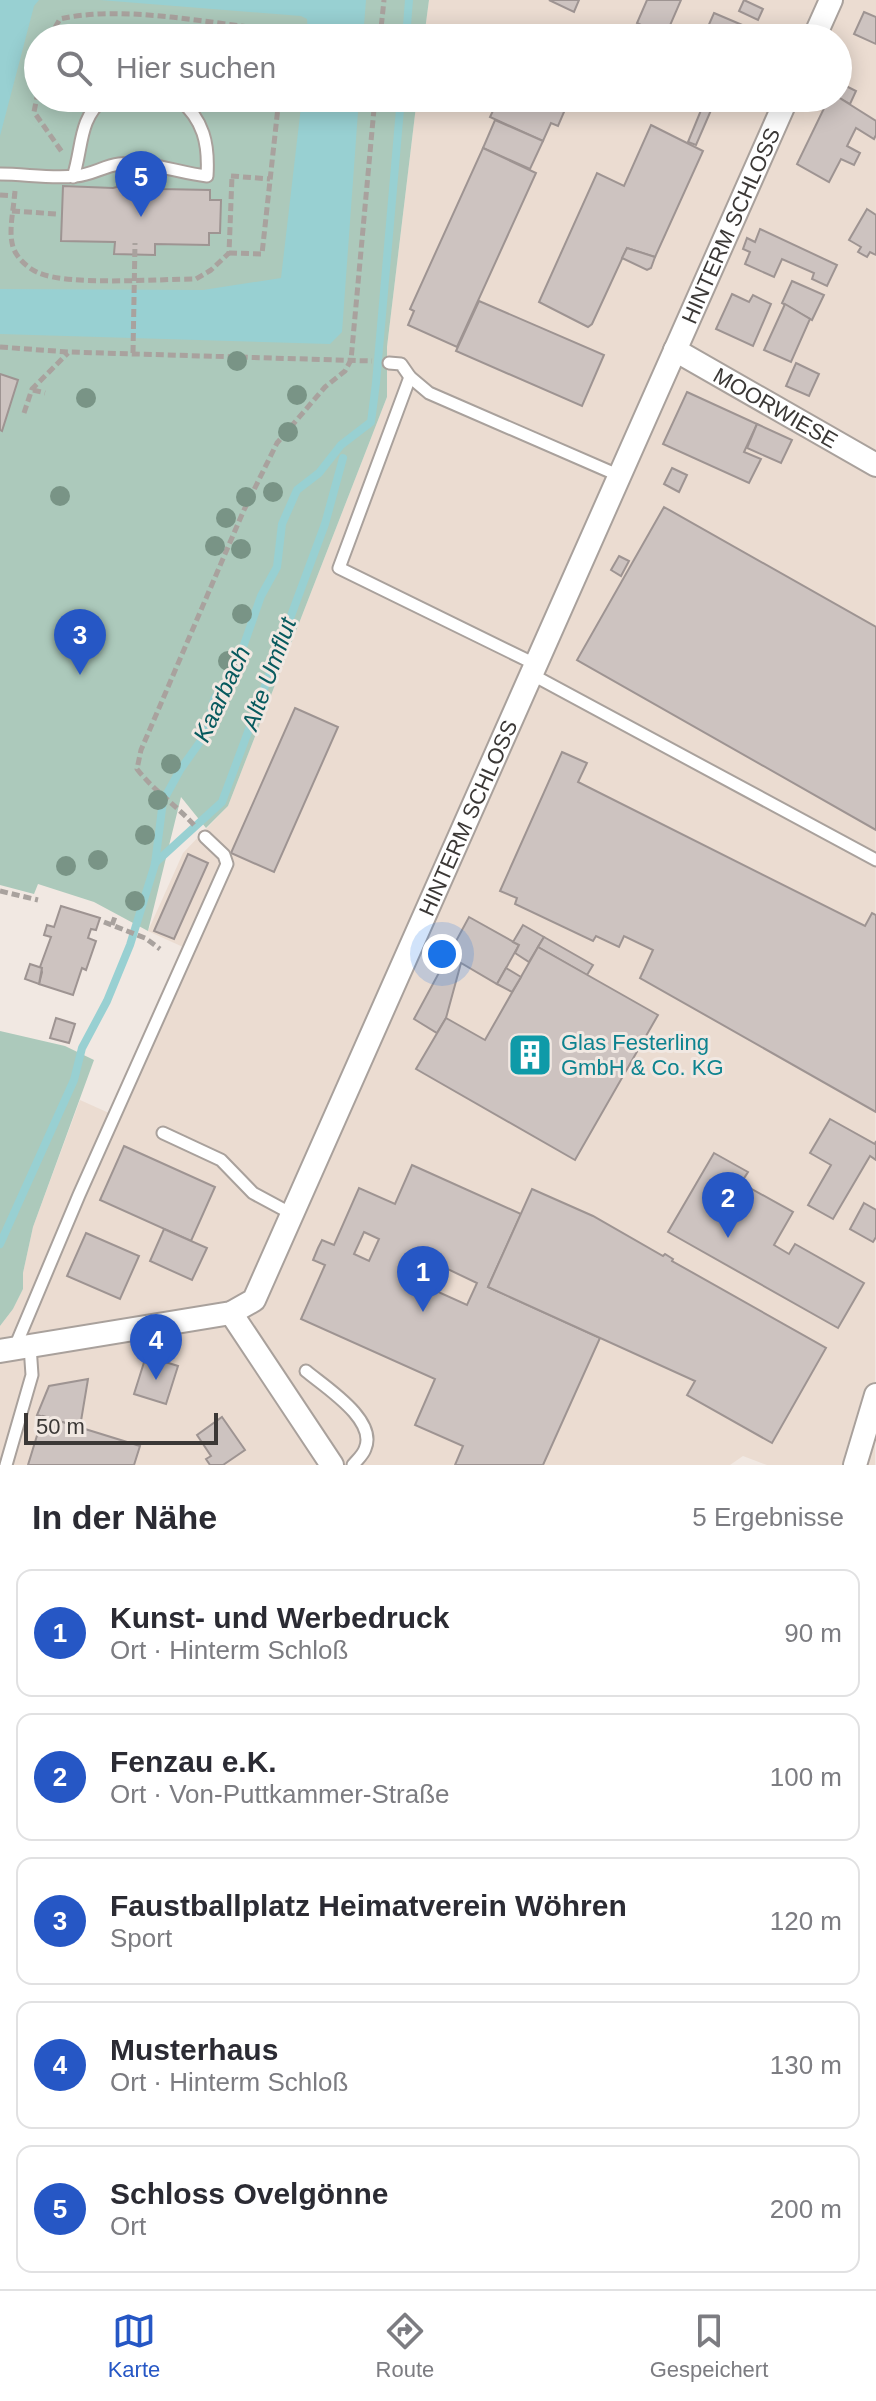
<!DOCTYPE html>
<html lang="de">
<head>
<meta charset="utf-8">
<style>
  :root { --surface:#fff; --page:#f2f2f3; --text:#2b2b33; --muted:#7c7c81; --line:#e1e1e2; --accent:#2657c5 }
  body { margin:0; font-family:Arial,sans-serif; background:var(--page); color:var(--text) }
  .scale { position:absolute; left:24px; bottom:20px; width:194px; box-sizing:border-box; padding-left:8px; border:4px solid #3b3836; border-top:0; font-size:22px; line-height:28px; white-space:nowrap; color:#3b3836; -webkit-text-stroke:6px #f1e8e2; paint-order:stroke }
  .you { position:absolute; left:442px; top:954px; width:28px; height:28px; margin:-20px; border:6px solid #fff; border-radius:50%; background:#1a73e8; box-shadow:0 0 0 12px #1a73e833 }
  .badge { display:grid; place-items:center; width:52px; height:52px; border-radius:50%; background:var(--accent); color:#fff; font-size:26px; font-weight:700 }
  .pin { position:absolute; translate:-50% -66px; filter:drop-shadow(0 2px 4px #0008) }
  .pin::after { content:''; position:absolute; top:42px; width:28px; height:24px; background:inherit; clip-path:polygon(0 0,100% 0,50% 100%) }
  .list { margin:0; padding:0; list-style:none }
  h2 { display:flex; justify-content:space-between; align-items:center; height:104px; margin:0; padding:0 32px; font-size:34px }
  h2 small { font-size:26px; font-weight:400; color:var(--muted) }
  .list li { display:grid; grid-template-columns:52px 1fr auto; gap:24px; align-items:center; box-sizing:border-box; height:128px; margin:0 16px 16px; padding:0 16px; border:2px solid var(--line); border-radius:16px }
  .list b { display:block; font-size:30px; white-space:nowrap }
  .list p { margin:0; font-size:26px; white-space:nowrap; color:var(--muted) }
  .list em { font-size:26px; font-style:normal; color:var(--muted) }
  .icon { flex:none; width:44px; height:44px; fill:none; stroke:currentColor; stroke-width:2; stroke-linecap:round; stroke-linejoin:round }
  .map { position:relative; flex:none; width:876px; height:1465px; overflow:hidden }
  .search { position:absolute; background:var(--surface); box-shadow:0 4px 20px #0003; left:24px; right:24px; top:24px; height:88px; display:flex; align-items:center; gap:20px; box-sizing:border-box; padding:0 28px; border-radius:44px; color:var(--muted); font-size:30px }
  .sheet { height:824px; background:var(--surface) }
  nav { display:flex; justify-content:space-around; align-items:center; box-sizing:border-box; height:112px; border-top:2px solid var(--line); background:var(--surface); font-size:22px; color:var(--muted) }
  nav a { display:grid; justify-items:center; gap:4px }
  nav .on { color:var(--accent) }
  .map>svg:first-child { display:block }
</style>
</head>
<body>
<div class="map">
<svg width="876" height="1465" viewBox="0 0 876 1465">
  <rect width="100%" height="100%" fill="#f1e8e2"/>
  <polygon fill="#ebdcd1" points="429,0 876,0 875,1465 767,1465 743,1456 730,1465 0,1465 0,1326 13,1309 23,1289 23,1273 33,1227 80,1100 109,1113 183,947 148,931 183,853 228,806 387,397 387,347 417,98 737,98 734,107 743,112 750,98 838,98 838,38 424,38"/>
  <g fill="#acc9bb">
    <polygon points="0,0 429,0 424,38 38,38 38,98 417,98 387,347 387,397 228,806 206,828 181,797 148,931 94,902 38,884 34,894 0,885"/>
    <polygon points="0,1031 65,1046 94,1060 33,1227 23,1273 23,1289 13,1309 0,1326"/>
  </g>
  <g fill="#98d0d2">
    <polygon points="0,0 39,0 34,6 0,136"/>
    <polygon points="100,0 366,0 363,38 308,38 307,19 301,16"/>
    <polygon points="302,98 359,98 342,332 330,344 0,334 0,289 203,290 281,278"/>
  </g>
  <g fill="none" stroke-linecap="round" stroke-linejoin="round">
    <g stroke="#98d0d2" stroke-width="8">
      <polyline points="406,38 409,0"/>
      <polyline points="155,863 222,802 325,524 343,458"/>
      <polyline points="0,1244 74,1080 82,1048 107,1001 130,945 155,864 163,801 180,770 207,732 214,699 229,678 241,653 261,596 277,567 282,524 297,490 319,473 341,445 371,422 376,383 401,98"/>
    </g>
  </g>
  <g fill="#cdc3c0" stroke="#9e9492" stroke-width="2" fill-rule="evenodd">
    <polygon points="549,0 579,0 574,12"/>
    <polygon points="647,0 681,0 665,37 637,23"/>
    <polygon points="744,0 763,9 758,20 739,11"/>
    <polygon points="864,12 876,17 876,44 854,34"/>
    <polygon points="714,13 754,30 771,38 703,38"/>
    <polygon points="838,82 856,91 850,104 838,97"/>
    <polygon points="838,97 876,121 876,135 874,139 856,128 847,146 860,153 854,165 841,159 829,182 797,164 829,98"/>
    <polygon points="499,98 570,98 558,126 551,123 543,141 490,117"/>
    <polygon points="706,98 715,101 696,145 688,142"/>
    <polygon points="495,120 543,141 530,169 483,148"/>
    <polygon points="651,125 703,151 655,257 627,248 592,324 588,327 539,302 597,173 624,186"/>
    <polygon points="483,148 536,173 457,347 408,325 414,311 410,309"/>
    <polygon points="117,177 157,178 156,188 160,189 210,190 210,200 221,200 220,233 209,233 209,245 155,244 155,255 114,254 115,242 61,241 63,186 113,188 117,187"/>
    <polygon points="867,209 876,215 876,255 870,252 867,257 858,252 861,247 849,240"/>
    <polygon points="760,229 837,265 827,286 812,279 814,273 782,259 774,277 745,264 750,252 743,249 747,238 755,242"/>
    <polygon points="627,248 655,257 651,268 647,270 622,258"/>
    <polygon points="792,281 824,295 812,320 782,303"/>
    <polygon points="732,294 749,302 753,295 771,304 753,346 716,329"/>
    <polygon points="479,301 604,355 582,406 456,351"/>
    <polygon points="785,304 810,319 791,362 764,350"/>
    <polygon points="796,363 819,374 809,396 786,386"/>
    <polygon points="0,374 18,380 2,431 0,430"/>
    <polygon points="687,392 757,424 744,452 761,459 749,483 663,444"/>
    <polygon points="757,424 792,440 781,463 747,448"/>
    <polygon points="672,468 687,475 679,492 664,484"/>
    <polygon points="664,507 876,627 876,830 577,660"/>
    <polygon points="619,556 629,561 621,576 611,570"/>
    <polygon points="295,708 338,727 274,872 231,853"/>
    <polygon points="562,752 587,763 578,782 865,926 872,913 876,915 876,1112 640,978 653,950 624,936 619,947 596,936 593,941 515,904 517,898 500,891"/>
    <polygon points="188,854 208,863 174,939 154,931"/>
    <polygon points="61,906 100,918 96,930 91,929 88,938 96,941 86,970 82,968 73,995 39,984 42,972 40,967 51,937 44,935 47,925 54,927"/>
    <polygon points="469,917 519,945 497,984 461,963 446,1018 437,1033 414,1019"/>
    <polygon points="523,925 544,937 529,962 515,953 519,945 513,942"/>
    <polygon points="544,937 593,965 587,975 538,947"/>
    <polygon points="538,947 658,1015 575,1160 416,1069 446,1018 485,1040"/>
    <polygon points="30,964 42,968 39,984 25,979"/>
    <polygon points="506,968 521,977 512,992 497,984"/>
    <polygon points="56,1018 75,1024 69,1043 50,1038"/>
    <polygon points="830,1119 875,1144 876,1141 876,1160 870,1156 833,1219 808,1205 831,1165 810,1153"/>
    <polygon points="124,1146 215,1187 191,1241 100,1200"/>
    <polygon points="714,1153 748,1172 741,1183 793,1212 774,1245 789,1254 795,1244 864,1283 838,1328 668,1232"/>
    <path d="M412,1165l109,49 -33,73 112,51 -57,127h-88l8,-19 -48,-21 20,-46 -134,-60 24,-54 -12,-5 5,-12 4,-8 12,5 25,-57 36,16zM364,1232l15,7 -10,22 -15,-7zM435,1263l42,20 -10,22 -42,-19z"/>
    <polygon points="532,1189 593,1216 663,1256 665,1254 673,1259 672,1261 826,1348 772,1443 687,1395 695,1381 488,1287"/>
    <polygon points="864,1203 876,1210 876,1237 873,1242 850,1229"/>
    <polygon points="164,1229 207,1248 192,1280 150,1261"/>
    <polygon points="86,1233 139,1256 120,1299 67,1276"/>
    <polygon points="146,1356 178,1366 166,1404 134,1394"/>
    <polygon points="88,1379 80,1427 37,1415 49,1386"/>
    <polygon points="43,1416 140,1446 134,1465 28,1465"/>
    <polygon points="222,1417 245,1450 223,1465 210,1465 206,1459 211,1456 197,1435"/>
  </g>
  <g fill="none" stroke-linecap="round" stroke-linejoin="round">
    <g stroke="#a9a19c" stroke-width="15">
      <g id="service">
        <path d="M0,174c25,0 52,5 76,2 15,-1 28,-10 43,-12 29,-4 59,9 88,12 2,-32 -3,-56 -29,-78"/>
        <path d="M73,177c10,-30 5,-57 31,-79"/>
        <polyline points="389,363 401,364 410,377 429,393 620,476"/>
        <polyline points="410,377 339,568 535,664"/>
        <polyline points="531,674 876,860"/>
        <polyline points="163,1133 221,1160 253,1193 292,1214"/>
        <polyline points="15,1347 79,1195 227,864 224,855 205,837"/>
        <path d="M306,1371c19,16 72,49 59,78 -2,6 -8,11 -12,16"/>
        <polyline points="6,1465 32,1375 30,1346"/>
      </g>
    </g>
    <g stroke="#a9a19c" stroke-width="26">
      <g id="minor">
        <polyline points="814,38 831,0"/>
        <path id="s1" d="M675,350l201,115"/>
        <polyline points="231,1313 332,1465"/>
        <path id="s2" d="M0,1351l231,-38 23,-13 533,-1202"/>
        <polyline points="855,1465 876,1395"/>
      </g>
    </g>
    <g stroke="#a9a29e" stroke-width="5" stroke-dasharray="8 4" stroke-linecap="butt">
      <path d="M49,38l11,-19c60,-14 143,3 205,10l16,9"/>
      <polyline points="380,38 384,0"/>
      <polyline points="38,92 34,112 62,152"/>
      <polyline points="231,176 270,179"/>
      <path d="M15,191c-1,17 -7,40 -2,56 4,12 16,22 26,26 31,13 119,6 157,6l15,-9 18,-17 3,-77"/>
      <polyline points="0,195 15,196"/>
      <polyline points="12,211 57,214"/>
      <polyline points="229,253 262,254 279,98"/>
      <polyline points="0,347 68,352 372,361"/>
      <polyline points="133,353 135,243"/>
      <polyline points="33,390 45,393"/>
      <polyline points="24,413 32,389 68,353"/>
      <path d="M194,825c-18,-20 -41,-35 -57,-56l4,-19 102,-238 34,-69 48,-56 20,-16 6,-11 24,-262"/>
      <polyline points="0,891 38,900"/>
      <polyline points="104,922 145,938 160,949"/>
      <polyline points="112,925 116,914"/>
    </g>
    <use href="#service" stroke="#fff" stroke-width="11"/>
    <use href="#minor" stroke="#fff" stroke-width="22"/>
  </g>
  <g fill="#799486">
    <circle cx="237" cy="361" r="10"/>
    <circle cx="297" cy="395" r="10"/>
    <circle cx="86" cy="398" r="10"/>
    <circle cx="288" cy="432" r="10"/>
    <circle cx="273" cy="492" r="10"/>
    <circle cx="60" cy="496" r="10"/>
    <circle cx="246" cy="497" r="10"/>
    <circle cx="226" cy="518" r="10"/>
    <circle cx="215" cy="546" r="10"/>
    <circle cx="241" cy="549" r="10"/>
    <circle cx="242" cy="614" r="10"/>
    <circle cx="228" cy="661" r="10"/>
    <circle cx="171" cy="764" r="10"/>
    <circle cx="158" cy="800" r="10"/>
    <circle cx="145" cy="835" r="10"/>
    <circle cx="98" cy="860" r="10"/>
    <circle cx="66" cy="866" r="10"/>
    <circle cx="135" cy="901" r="10"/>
  </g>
  <defs>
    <g id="building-square" transform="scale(2.3)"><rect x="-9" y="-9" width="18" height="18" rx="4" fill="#0f9aa8" stroke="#f1e8e2"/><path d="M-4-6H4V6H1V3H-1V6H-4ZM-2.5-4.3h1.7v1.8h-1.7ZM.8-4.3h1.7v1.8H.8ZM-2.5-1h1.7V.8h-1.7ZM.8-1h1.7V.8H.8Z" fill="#fff"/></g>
  </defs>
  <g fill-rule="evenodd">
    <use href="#building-square" x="530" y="1055"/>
  </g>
  <g text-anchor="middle" stroke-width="6" stroke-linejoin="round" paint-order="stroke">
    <g font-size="22" fill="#3b3836" stroke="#f1e8e2">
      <text dy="8" stroke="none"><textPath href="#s2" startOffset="1436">HINTERM SCHLOSS</textPath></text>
      <text dy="8" stroke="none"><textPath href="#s1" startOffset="116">MOORWIESE</textPath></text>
      <text dy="8" stroke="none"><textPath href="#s2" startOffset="788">HINTERM SCHLOSS</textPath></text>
    </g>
    <g font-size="22" fill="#0d838f" stroke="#f1e8e2" text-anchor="start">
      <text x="561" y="1050">Glas Festerling<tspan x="561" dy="25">GmbH &amp; Co. KG</tspan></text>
    </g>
    <g font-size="24" font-style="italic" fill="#075a5e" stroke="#f1e8e2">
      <text transform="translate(269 674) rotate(-70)" y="8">Alte Umflut</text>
      <text transform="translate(222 694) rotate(-65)" y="8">Kaarbach</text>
    </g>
  </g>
</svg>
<div class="scale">50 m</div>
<div class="you"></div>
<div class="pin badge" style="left:423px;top:1312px">1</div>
<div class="pin badge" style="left:728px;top:1238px">2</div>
<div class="pin badge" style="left:80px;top:675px">3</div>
<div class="pin badge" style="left:156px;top:1380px">4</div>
<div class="pin badge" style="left:141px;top:217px">5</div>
<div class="search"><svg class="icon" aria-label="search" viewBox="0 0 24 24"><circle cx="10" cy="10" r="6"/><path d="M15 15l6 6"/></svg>Hier suchen</div>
</div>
<section class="sheet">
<h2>In der Nähe<small>5 Ergebnisse</small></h2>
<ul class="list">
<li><span class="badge">1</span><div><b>Kunst- und Werbedruck</b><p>Ort · Hinterm Schloß</p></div><em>90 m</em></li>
<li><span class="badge">2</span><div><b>Fenzau e.K.</b><p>Ort · Von-Puttkammer-Straße</p></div><em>100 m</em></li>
<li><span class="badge">3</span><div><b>Faustballplatz Heimatverein Wöhren</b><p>Sport</p></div><em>120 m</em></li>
<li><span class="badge">4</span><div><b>Musterhaus</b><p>Ort · Hinterm Schloß</p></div><em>130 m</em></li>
<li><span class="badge">5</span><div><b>Schloss Ovelgönne</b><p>Ort</p></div><em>200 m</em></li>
</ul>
</section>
<nav>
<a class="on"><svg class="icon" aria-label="map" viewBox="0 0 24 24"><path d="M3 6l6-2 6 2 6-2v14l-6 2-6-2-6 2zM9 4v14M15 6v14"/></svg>Karte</a>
<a><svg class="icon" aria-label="directions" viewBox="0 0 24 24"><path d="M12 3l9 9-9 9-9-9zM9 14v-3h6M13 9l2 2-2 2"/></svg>Route</a>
<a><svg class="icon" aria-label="saved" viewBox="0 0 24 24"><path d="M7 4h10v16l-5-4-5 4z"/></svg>Gespeichert</a>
</nav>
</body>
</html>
